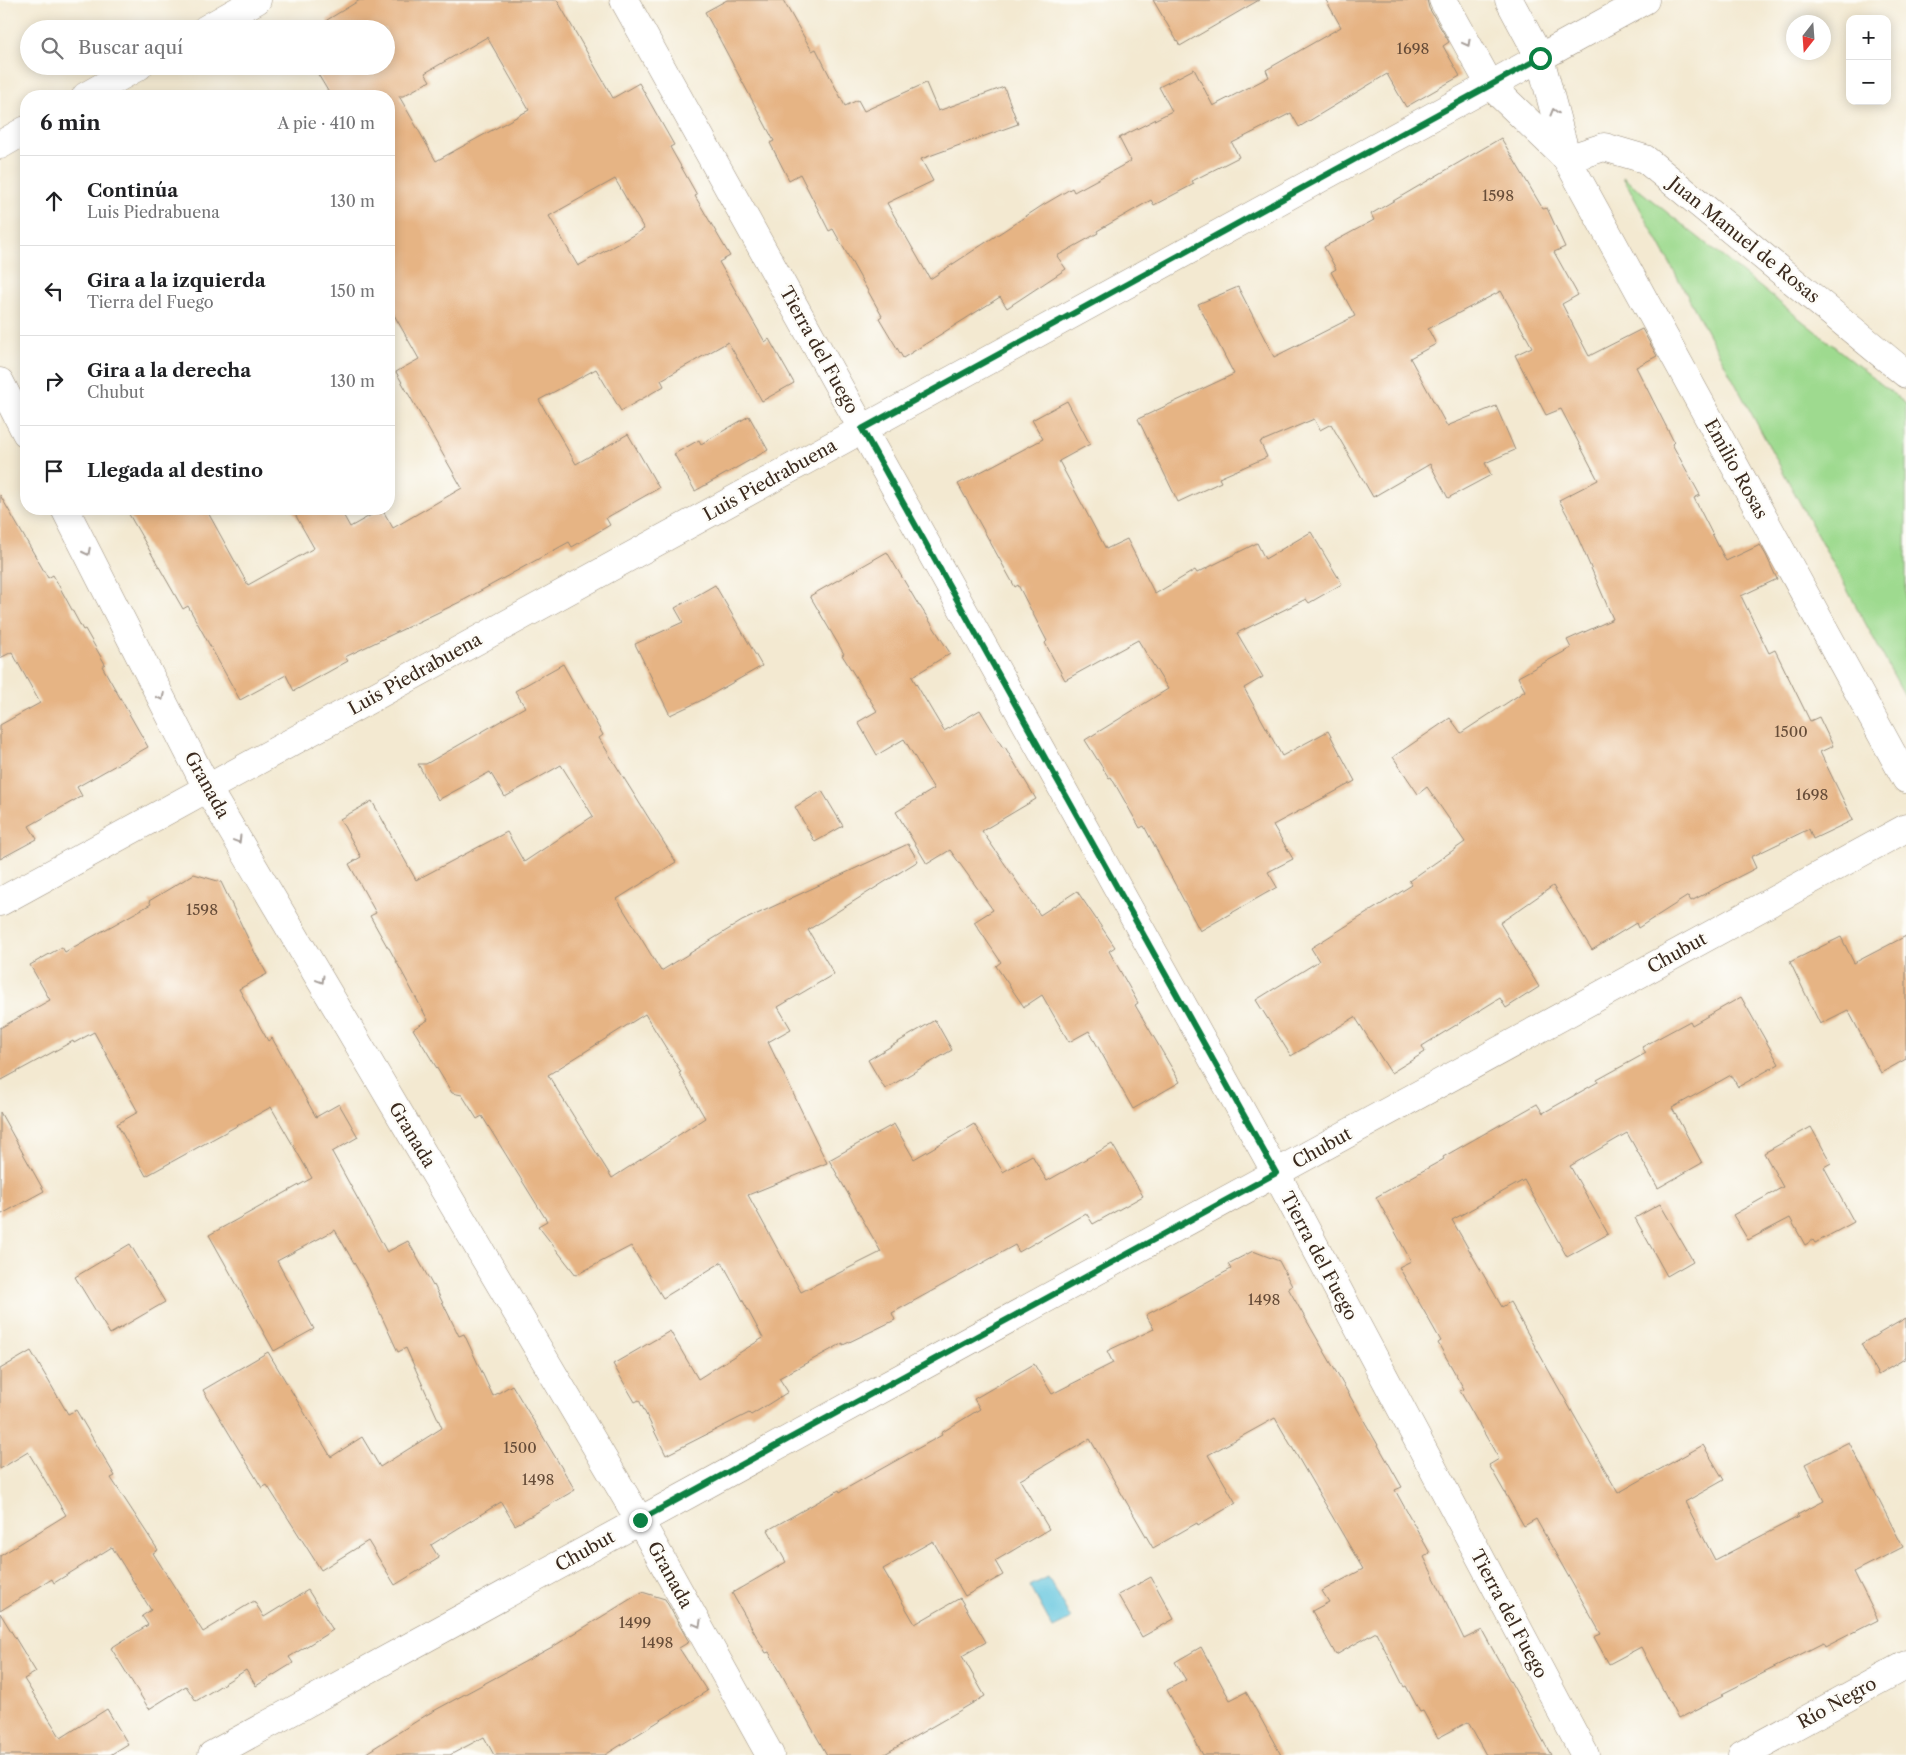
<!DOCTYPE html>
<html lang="es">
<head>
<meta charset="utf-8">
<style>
  :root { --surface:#fff; --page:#f2f2f2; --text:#202124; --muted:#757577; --line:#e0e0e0 }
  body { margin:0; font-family:"Libre Caslon Text",serif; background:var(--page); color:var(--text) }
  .controls { position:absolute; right:15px; top:15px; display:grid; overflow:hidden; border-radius:10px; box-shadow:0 2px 12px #0003 }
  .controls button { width:45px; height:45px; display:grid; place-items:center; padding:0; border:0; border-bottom:1px solid var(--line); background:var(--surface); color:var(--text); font:25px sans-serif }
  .compass { position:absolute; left:1786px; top:15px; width:45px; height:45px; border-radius:50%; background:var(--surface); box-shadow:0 2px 12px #0003; rotate:197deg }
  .stop { position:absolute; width:15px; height:15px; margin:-11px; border:4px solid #0b8043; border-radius:50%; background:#fff }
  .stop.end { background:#0b8043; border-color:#fff; box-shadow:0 1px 5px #0008 }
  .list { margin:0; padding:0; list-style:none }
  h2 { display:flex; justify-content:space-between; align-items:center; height:65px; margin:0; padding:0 20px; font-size:21px }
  h2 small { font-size:16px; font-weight:400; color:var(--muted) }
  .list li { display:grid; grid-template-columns:32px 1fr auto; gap:15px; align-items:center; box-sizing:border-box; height:90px; padding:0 20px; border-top:1px solid var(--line) }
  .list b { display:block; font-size:19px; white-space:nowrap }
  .list p { margin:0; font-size:16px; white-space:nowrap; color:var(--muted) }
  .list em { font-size:16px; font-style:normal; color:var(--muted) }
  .icon { flex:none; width:28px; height:28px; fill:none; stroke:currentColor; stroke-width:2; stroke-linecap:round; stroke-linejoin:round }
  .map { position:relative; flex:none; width:1906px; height:1755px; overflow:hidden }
  .search { position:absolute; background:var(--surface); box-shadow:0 2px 12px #0003; left:20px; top:20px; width:375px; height:55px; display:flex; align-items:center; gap:12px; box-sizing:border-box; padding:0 18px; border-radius:28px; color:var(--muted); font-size:19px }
  .panel { position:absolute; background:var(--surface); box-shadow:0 2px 12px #0003; left:20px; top:90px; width:375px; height:425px; border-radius:20px }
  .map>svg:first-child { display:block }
</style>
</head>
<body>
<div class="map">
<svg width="1906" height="1755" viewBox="0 0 1906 1755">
  <rect width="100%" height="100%" fill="#fdfcf7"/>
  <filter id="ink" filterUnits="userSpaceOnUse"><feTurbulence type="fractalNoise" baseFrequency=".02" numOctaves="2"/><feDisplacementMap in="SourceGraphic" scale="10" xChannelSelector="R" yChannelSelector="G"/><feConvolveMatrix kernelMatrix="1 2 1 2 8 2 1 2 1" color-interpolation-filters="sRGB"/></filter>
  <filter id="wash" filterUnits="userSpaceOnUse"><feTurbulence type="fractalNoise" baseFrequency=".0096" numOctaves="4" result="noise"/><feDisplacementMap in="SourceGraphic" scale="20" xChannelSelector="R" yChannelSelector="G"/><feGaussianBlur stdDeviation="1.12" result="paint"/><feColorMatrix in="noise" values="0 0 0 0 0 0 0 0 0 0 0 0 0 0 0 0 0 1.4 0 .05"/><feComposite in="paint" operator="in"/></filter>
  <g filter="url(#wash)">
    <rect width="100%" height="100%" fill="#f3e9d1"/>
    <polygon fill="#9eda8f" stroke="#6c8256" points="1623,177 1906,404 1906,698"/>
    <polygon fill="#60c5de" stroke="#4e787e" points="1048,1577 1071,1619 1053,1628 1030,1586"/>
    <g id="blocks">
      <g fill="#e6b484" fill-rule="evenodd">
        <path d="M360,0h197l56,98 26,-15 35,62 -4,2 27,48 -2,1 35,60 -11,6 46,80 4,-3 25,44 -32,18 -34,-59 -67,38 3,6 -43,25 -25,-42 -57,31 37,64 52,-30 31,54 -53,30 4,7 -38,22 -3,-5 -105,58 -119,57 3,4 -54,30 -8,-16 -46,25 -52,-94 -5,3 -57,-100h80l42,76 66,-37 -22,-39h48l10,18 32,-18 11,19 69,-40 -66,-116 23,-13 -30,-53v-210h-58l-18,-30h73v-37h-69l11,-6 -1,-3zM487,37l42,73 -93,51 -37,-65h4l27,-15 -5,-8zM615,179l29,50 -66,37 -29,-50z"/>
        <polygon points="727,0 783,0 812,51 816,49 845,106 858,100 864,111 926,83 938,111 1004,87 1018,124 921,159 933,181 887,203 930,279 1043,205 1072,188 1074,192 1131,161 1119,138 1172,111 1159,87 1194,69 1213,106 1269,77 1266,70 1341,27 1326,0 1427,0 1429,8 1449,42 1443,46 1460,76 1406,107 1387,74 1299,127 1291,113 1232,143 1239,157 1192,181 1194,184 1154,205 1151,200 1097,231 1098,233 1057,256 1066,269 1007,308 1000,297 903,358 879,318 882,316 833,229 829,231 800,174 789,180 770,143 774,141 705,12"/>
        <polygon points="1153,0 1259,0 1180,46"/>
        <polygon points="1501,138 1543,209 1547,208 1565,247 1554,252 1578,295 1562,304 1589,356 1642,329 1657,356 1636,367 1674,442 1672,444 1700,495 1694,498 1726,561 1760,545 1766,555 1777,579 1741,596 1769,653 1775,650 1810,721 1819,717 1833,746 1820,752 1853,820 1813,839 1809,829 1751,857 1756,868 1691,901 1688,896 1638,928 1636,923 1592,950 1553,886 1500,923 1539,987 1506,1008 1500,998 1422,1046 1425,1052 1391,1073 1355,1017 1291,1056 1256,1000 1319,961 1311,948 1412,885 1409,881 1465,842 1427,787 1418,794 1393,757 1450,718 1461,733 1525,691 1518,677 1571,648 1567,640 1613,619 1572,524 1559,500 1598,480 1561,409 1546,415 1515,355 1532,347 1501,291 1428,329 1436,344 1410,358 1447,426 1496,406 1515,450 1485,463 1491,475 1448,498 1430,464 1373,497 1331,424 1320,430 1314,419 1260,442 1267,457 1219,478 1221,482 1178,502 1138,419 1234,374 1198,304 1238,287 1274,357 1355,316 1331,272 1336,269 1324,247 1374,220 1371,214"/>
        <polygon points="1067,401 1090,444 1059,461 1106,549 1127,539 1155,594 1195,570 1197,573 1257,543 1265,559 1311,532 1342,584 1309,603 1306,599 1237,633 1263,677 1244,688 1282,756 1328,731 1355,781 1273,825 1293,859 1268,872 1277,887 1200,931 1144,826 1140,828 1111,777 1109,778 1085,740 1168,689 1138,640 1065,680 1045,643 1047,641 1018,585 1015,587 958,484 1043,439 1032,420"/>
        <polygon points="749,416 768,450 695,491 674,454 699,440 701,444"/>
        <polygon points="0,495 48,578 53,575 83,630 85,629 105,664 102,666 148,747 77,787 82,796 29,826 37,839 0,859 0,725 40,703 12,652 0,658"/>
        <polygon points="887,552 919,606 920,606 950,653 912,677 944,731 980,710 1003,748 1005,747 1036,799 982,831 1040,915 1077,891 1115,947 1109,951 1138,1003 1135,1005 1180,1082 1133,1109 1089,1031 1069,1042 1042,995 1024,1007 996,966 1001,962 974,922 993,910 950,850 927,864 896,812 934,789 904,739 877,755 858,722 877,711 842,655 844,654 810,596"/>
        <polygon points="715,585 762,666 700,701 670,715 635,644 683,622 675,608"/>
        <path d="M563,664l40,71 -4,3 77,124 -59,37 44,72 81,-50 166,-77 10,17 -110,69 26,44 -56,33 13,22 -23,13 59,121 -79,32 53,97 80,-40 -52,-92 65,-36 20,35 60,-35 29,48 29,-17 15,26 65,-37 31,52 -50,28 -7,-11 -67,39 -4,-7 -123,68 3,7 -52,25v-2l-64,35 9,14 -37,23 -2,-2 -83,42 -27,-55 -4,2 -22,-38 57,-33 28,48 65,-41 -41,-76 -59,36 -32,-52 -55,29 -38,-49 9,-5 -65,-105 -5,3 -15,-24 -10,-2 -39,-64 15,-9 -39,-72h-1l-18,-32 6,-3 -27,-49 12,-7 -21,-38 32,-18 44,79 91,-48 17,30 69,-46 -32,-51 -56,32 -15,-25 -52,28 -20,-36h8l99,-57 -10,-16zM645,1014l36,58 -2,1 26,45 -93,60 -64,-103z"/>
        <polygon points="822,791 843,826 815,842 795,807"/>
        <polygon points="194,874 221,882 254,951 267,974 239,989 268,1041 272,1038 316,1117 339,1104 358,1137 332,1152 387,1252 408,1241 433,1286 434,1285 459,1336 464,1334 493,1396 512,1385 575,1490 515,1525 501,1502 431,1545 439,1558 395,1585 368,1541 321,1570 267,1485 262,1488 203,1390 268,1352 331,1457 362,1437 380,1467 442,1428 406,1348 398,1352 368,1287 335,1230 277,1261 314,1329 274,1351 209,1235 312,1178 271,1107 146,1176 117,1124 138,1112 94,1032 74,1043 73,1041 0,1081 0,1028 50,1000 30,965 62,947 65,952 151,904 149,901"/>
        <polygon points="1906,936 1906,1059 1881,1073 1848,1010 1820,1024 1790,962 1841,937 1854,963"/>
        <polygon points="1741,997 1779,1064 1738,1087 1731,1075 1672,1108 1702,1163 1658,1188 1627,1133 1570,1166 1608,1234 1567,1257 1524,1180 1452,1220 1502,1307 1510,1302 1618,1493 1703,1445 1724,1480 1685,1502 1715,1560 1798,1517 1797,1515 1824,1501 1805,1464 1849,1442 1903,1547 1854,1572 1878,1620 1825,1647 1823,1643 1722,1694 1723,1696 1678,1719 1641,1647 1609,1664 1594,1637 1601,1634 1536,1519 1524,1526 1489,1465 1499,1459 1460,1391 1464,1389 1438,1343 1441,1341 1399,1267 1411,1261 1376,1197 1444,1159 1443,1157 1537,1104 1543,1113 1598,1082 1597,1080 1646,1053 1642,1047 1690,1021 1692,1025"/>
        <polygon points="935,1020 952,1050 885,1089 868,1060"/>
        <polygon points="0,1112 44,1191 0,1215"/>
        <polygon points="1811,1127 1831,1163 1824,1167 1854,1222 1815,1243 1813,1240 1805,1245 1790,1218 1748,1240 1733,1215 1783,1187 1764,1153"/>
        <polygon points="1660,1204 1693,1261 1667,1276 1635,1218"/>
        <polygon points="130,1244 165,1302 110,1334 75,1277"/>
        <polygon points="1253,1251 1279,1261 1292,1286 1288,1288 1402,1487 1395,1490 1430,1553 1424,1557 1464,1639 1482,1630 1551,1755 1486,1755 1468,1722 1438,1738 1423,1711 1420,1712 1406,1686 1404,1687 1376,1632 1336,1655 1312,1611 1329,1602 1322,1591 1363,1569 1275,1418 1208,1455 1236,1503 1198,1525 1197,1523 1153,1548 1090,1439 1020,1480 1049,1529 995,1561 1003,1575 965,1596 933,1541 883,1569 915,1624 960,1598 986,1642 962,1656 985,1696 883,1755 827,1755 769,1652 766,1653 732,1593 786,1562 768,1530 839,1490 840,1492 942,1435 941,1433 980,1409 974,1399 1034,1364 1052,1394 1113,1363 1107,1351 1154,1329 1146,1315 1231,1269 1228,1264"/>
        <polygon points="1906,1318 1906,1358 1878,1375 1861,1344"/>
        <polygon points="31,1351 68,1414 76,1410 115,1476 111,1478 158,1550 153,1553 203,1632 254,1601 264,1617 308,1590 333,1630 289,1657 293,1663 256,1686 246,1670 196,1701 186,1686 149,1709 111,1648 148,1625 142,1616 151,1610 112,1547 54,1583 52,1579 0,1611 0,1556 66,1515 28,1452 0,1469 0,1369"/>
        <polygon points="1151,1577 1174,1619 1142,1637 1118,1595"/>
        <polygon points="642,1592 665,1599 689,1642 679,1648 707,1691 605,1755 494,1755 484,1737 450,1755 363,1755 428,1714 554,1646"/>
        <polygon points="0,1613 36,1672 24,1679 61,1738 107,1709 128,1744 110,1755 0,1755"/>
        <polygon points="1201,1647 1230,1700 1246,1692 1281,1755 1203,1755 1167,1690 1186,1680 1175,1662"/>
      </g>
    </g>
  </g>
  <g filter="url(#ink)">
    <use href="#blocks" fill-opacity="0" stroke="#978a78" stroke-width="1"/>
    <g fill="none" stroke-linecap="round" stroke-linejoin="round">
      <g stroke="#978a78" stroke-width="29">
        <g id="street">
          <polyline points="624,0 1276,1173 1585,1755"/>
          <polyline points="1443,0 1490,85 1567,159"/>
          <polyline points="1509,0 1540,58 1567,159 1906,779"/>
          <polyline points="206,29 257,0"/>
          <polyline points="86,96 139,66"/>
          <polyline points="0,145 26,130"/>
          <polyline points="1567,159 1604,147 1645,159 1906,374"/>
          <polyline points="0,382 26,433"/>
          <polyline points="65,509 207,788 640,1521 770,1755"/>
          <polyline points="0,902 1645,0"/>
          <polyline points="212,1755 1906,828"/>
          <polyline points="1742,1755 1906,1665"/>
        </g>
      </g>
      <use href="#street" stroke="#fff" stroke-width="28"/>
    </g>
    <defs><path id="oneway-chevron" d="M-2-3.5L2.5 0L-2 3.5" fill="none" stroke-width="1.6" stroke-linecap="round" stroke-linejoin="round" transform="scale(1.25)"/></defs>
    <g stroke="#a79f9a">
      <use href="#oneway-chevron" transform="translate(1467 43) rotate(62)"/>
      <use href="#oneway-chevron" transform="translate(1554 112) rotate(-105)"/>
      <use href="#oneway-chevron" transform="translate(87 552) rotate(63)"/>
      <use href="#oneway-chevron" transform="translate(161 697) rotate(63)"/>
      <use href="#oneway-chevron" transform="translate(238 840) rotate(59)"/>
      <use href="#oneway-chevron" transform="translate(321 980) rotate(59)"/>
      <use href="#oneway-chevron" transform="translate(698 1624) rotate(61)"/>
    </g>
  </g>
  <g fill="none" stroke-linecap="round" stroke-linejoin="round" filter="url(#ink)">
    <polyline stroke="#0b8043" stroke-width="6" points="640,1520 1276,1173 862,429 1540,58"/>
  </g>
  <g text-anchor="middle" stroke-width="5" stroke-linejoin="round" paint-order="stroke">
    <g font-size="15" fill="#664c38">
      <text x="1413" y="54">1698</text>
      <text x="1498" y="201">1598</text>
      <text x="1791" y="737">1500</text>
      <text x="1812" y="800">1698</text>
      <text x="202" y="915">1598</text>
      <text x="1264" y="1305">1498</text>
      <text x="520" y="1453">1500</text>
      <text x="538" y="1485">1498</text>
      <text x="635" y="1628">1499</text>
      <text x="657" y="1648">1498</text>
    </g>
    <g font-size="18" fill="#3b2a1e" stroke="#fdfcf7">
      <text transform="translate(1744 240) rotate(39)" y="6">Juan Manuel de Rosas</text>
      <text transform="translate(819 350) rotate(61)" y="6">Tierra del Fuego</text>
      <text transform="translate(1736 469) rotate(61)" y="6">Emilio Rosas</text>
      <text transform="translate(770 480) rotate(-29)" y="6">Luis Piedrabuena</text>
      <text transform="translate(415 674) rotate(-29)" y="6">Luis Piedrabuena</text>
      <text transform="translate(207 785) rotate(61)" y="6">Granada</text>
      <text transform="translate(1677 953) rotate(-29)" y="6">Chubut</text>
      <text transform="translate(412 1135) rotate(59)" y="6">Granada</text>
      <text transform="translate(1322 1148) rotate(-29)" y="6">Chubut</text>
      <text transform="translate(1319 1256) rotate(62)" y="6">Tierra del Fuego</text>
      <text transform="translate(585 1551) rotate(-29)" y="6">Chubut</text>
      <text transform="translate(670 1575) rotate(61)" y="6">Granada</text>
      <text transform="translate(1509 1614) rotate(62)" y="6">Tierra del Fuego</text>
      <text transform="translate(1837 1703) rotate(-29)" y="6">Río Negro</text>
    </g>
  </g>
</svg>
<div class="controls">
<button>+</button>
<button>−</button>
</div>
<svg class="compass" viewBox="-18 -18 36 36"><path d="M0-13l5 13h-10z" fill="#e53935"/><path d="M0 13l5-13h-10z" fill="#757577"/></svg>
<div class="stop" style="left:1540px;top:58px"></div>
<div class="stop end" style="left:640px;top:1520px"></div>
<div class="search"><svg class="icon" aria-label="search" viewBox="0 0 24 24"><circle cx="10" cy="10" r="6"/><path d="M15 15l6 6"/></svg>Buscar aquí</div>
<section class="panel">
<h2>6 min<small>A pie · 410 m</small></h2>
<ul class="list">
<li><svg class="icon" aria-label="ahead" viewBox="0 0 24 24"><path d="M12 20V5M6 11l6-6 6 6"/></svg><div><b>Continúa</b><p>Luis Piedrabuena</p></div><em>130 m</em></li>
<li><svg class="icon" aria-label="left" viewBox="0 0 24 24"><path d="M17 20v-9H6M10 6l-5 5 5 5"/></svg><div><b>Gira a la izquierda</b><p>Tierra del Fuego</p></div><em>150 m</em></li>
<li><svg class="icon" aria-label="right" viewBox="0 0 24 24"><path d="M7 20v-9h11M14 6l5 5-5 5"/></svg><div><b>Gira a la derecha</b><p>Chubut</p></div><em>130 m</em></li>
<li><svg class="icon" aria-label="arrive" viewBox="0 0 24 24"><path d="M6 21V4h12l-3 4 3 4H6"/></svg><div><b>Llegada al destino</b></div></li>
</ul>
</section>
</div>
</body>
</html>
